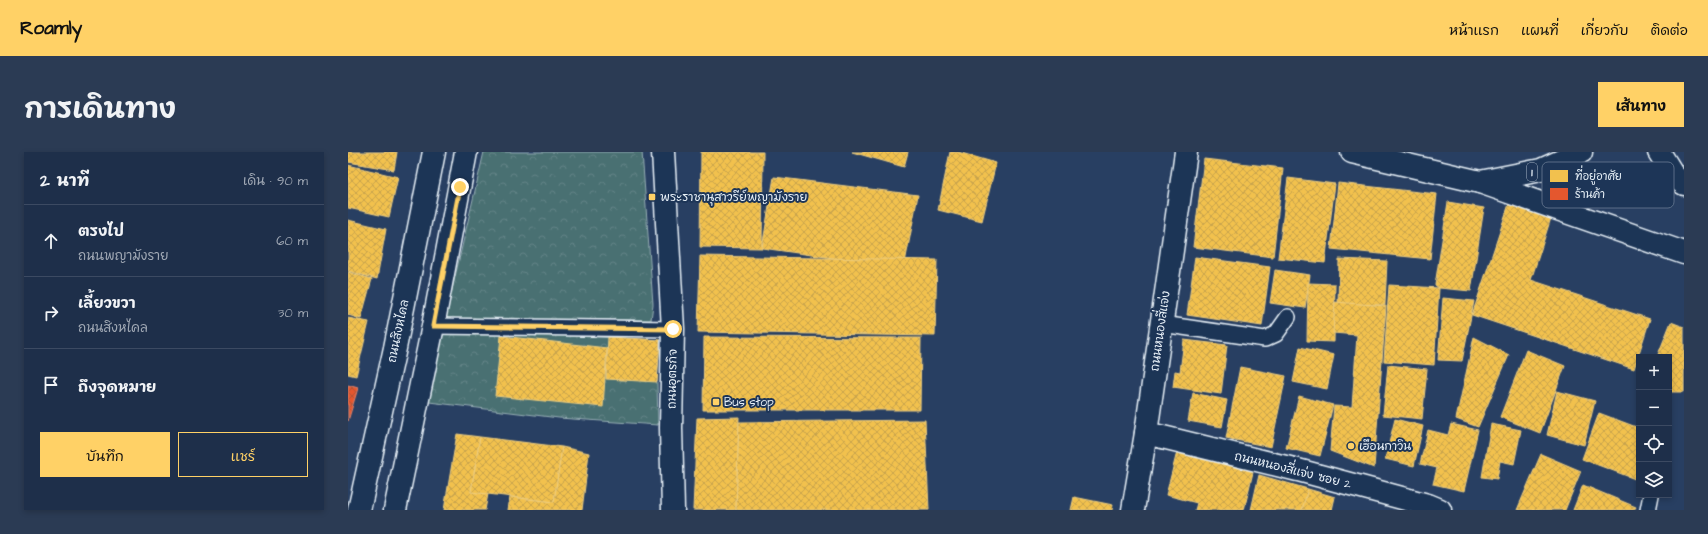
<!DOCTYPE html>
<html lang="th">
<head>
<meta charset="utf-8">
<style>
  :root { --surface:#1e2f4a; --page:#2b3b54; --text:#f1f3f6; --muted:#a1a9b5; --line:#3c4a62; --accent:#ffd166 }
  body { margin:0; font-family:"Architects Daughter","Playpen Sans Thai",sans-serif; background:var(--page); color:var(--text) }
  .controls { position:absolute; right:12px; bottom:12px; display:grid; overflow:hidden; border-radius:0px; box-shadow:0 2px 6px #0003 }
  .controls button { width:36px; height:36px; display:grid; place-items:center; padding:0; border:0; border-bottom:1px solid var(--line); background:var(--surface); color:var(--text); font:20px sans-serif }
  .stop { position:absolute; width:12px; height:12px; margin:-9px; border:3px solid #ffd166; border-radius:50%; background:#fff }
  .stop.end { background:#ffd166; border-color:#fff; box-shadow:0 1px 4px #0008 }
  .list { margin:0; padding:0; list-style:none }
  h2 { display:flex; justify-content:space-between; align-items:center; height:52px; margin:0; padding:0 16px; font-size:17px }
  h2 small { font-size:13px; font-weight:400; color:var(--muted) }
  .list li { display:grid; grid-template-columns:26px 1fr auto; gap:12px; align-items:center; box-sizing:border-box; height:72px; padding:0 16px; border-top:1px solid var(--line) }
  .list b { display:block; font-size:15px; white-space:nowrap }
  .list p { margin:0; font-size:13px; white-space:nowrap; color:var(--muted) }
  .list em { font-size:13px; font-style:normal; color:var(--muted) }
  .actions { display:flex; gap:8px; padding:12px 16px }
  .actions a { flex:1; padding:9px 0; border:1px solid var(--accent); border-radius:0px; text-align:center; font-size:14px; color:var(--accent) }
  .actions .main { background:var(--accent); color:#111 }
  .icon { flex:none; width:22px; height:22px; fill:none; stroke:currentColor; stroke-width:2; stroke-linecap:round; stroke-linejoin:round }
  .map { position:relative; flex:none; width:1336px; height:358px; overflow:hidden; border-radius:0px }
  header { display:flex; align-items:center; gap:24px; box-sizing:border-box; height:56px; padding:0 20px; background:var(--accent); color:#111 }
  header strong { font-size:19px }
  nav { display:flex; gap:22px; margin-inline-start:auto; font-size:14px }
  .intro { display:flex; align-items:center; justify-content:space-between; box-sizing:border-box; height:96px; padding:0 24px }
  h1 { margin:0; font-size:28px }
  .button { padding:10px 18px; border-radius:0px; background:var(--accent); color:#111; font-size:14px; font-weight:700 }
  main { display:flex; gap:24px; padding:0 24px }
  aside { flex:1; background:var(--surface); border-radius:0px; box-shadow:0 2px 6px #0003 }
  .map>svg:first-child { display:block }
</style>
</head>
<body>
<header>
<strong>Roamly</strong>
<nav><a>หน้าแรก</a><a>แผนที่</a><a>เกี่ยวกับ</a><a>ติดต่อ</a></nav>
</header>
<div class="intro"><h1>การเดินทาง</h1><a class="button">เส้นทาง</a></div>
<main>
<aside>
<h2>2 นาที<small>เดิน · 90 m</small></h2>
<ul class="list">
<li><svg class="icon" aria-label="ahead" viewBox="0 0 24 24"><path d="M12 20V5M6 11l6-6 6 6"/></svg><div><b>ตรงไป</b><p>ถนนพญามังราย</p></div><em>60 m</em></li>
<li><svg class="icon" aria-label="right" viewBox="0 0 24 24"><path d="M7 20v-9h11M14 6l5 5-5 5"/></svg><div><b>เลี้ยวขวา</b><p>ถนนสิงหไคล</p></div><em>30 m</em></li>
<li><svg class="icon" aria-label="arrive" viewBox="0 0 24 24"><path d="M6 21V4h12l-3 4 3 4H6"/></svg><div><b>ถึงจุดหมาย</b></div></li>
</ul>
<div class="actions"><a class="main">บันทึก</a><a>แชร์</a></div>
</aside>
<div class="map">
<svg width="1336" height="358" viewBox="0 0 1336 358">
  <defs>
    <pattern id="park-crowns" width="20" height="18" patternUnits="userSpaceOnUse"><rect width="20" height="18" fill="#496f72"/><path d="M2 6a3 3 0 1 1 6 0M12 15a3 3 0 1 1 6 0" fill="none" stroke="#638487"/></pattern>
    <pattern id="homes-cross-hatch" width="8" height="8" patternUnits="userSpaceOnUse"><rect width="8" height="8" fill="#f2c14e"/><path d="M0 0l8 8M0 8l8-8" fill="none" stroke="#c7a34d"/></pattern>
    <pattern id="shops-cross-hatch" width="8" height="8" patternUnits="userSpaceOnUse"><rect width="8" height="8" fill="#e4572e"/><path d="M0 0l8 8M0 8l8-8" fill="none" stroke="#ad5238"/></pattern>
  </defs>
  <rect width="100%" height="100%" fill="#283f62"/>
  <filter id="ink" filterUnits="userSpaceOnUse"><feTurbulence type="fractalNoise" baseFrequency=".025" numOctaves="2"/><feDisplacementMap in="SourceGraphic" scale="8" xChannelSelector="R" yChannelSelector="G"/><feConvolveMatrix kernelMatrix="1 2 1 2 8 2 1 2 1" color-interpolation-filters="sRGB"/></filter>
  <g filter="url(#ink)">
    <g fill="url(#park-crowns)" stroke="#98b0b5">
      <polygon points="136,0 294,0 305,152 303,168 97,168"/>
      <polygon points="96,178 312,188 309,230 310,273 211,266 81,250"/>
    </g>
    <g fill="url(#homes-cross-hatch)" stroke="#efcf81">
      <polygon points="0,0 49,0 46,18 0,10"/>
      <polygon points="353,0 415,0 414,96 352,95"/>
      <polygon points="504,0 560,0 556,15"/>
      <polygon points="602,0 610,0 648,11 634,69 590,58"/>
      <polygon points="856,7 935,16 925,105 845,95"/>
      <polygon points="0,13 50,25 41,65 0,56"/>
      <polygon points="426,25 570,43 556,116 414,96"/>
      <polygon points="940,26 987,32 977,111 930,106"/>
      <polygon points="990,31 1089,42 1082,107 983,97"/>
      <polygon points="1100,50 1136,56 1123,139 1091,136 1087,133"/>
      <polygon points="1161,52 1203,66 1183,128 1302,167 1286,217 1124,163"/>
      <polygon points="0,68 38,77 29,127 0,119"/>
      <polygon points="352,104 589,108 587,184 350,180"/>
      <polygon points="847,105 922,115 914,174 839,163"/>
      <polygon points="991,107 1039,109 1037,153 990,152"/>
      <polygon points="927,118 962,123 957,156 922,151"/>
      <polygon points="0,120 24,127 13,167 0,163"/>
      <polygon points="960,131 987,132 986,190 959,189"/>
      <polygon points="1041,133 1091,136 1086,213 1036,209"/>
      <polygon points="1095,146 1126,149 1114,209 1090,208"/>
      <polygon points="987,150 1038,154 1026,316 982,299 986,254 1004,255 1009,183 985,181"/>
      <polygon points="0,166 21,170 8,224 0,222"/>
      <polygon points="1323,170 1336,175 1336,240 1321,240 1321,205 1309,205"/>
      <polygon points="153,184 259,196 255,255 147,244"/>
      <polygon points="260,185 312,188 309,230 258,227"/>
      <polygon points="356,185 573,186 572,258 355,258"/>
      <polygon points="1126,185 1161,203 1130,275 1108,267"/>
      <polygon points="836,188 879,193 873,242 825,235 827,219 832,220"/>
      <polygon points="952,195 986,203 979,237 945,230"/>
      <polygon points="1178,198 1217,214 1192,281 1152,265"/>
      <polygon points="1040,213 1079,217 1074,267 1035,263"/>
      <polygon points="892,215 938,224 923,295 878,286"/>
      <polygon points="1209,239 1247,249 1236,293 1199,283"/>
      <polygon points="845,241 879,248 874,275 840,269"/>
      <polygon points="951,244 985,253 972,304 938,296"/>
      <polygon points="1251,261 1291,276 1291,316 1287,327 1234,307"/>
      <polygon points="391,265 388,358 345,358 349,266"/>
      <polygon points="1047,267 1075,274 1066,314 1037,307"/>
      <polygon points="577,268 581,358 388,358 391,270"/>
      <polygon points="1103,272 1130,278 1116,339 1085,332 1089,316 1072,312 1080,278 1100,283"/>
      <polygon points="1143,272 1173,278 1166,312 1152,309 1149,327 1134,325"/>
      <polygon points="109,282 132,285 123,340 140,342 137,358 96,358"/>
      <polygon points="132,285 214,295 206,350 123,340"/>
      <polygon points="214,295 241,301 234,358 160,358 162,345 206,350"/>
      <polygon points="830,296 906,316 896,358 847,358 849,351 818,343"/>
      <polygon points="1193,302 1233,319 1217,358 1169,358"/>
      <polygon points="911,323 960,337 954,358 903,358"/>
      <polygon points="1235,333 1288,355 1286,358 1225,358"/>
      <polygon points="960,337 987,345 984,358 954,358"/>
      <polygon points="726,345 765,353 764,358 723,358"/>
    </g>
    <polygon fill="url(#shops-cross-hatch)" stroke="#e5856b" points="0,233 10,236 0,269"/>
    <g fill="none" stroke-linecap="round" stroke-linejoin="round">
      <g stroke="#e8f1f8" stroke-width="18">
        <g id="service">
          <polyline points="814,172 917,187 928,182 940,165"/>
          <polyline points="85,174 325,177"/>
          <polyline points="1300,358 1303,343"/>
        </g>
      </g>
      <g stroke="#e8f1f8" stroke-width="25">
        <g id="minor">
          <polyline points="798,281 950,318 1080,353 1092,358"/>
          <polyline points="785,358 798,281 838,0"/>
        </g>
      </g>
      <g stroke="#e8f1f8" stroke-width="25">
        <g id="secondary">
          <polyline points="315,0 325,177 323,276 325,358"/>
          <polyline points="1311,0 1326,24 1336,32"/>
          <polyline points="1132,30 1336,101"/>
          <polyline points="11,358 47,196 86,0"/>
          <polyline points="47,358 85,174 118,0"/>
        </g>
      </g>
      <g stroke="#e8f1f8" stroke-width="25">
        <polyline id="primary" points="1004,0 1132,30 1193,18 1233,0"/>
      </g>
      <use href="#service" stroke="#1d3557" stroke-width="15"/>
      <use href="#minor" stroke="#1d3557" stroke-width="22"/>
      <use href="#secondary" stroke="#1d3557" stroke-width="22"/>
      <use href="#primary" stroke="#1d3557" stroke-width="22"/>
    </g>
  </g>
  <g fill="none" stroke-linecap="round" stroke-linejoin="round" filter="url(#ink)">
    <polyline stroke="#ffd166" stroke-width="5" points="112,35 85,174 325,177"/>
  </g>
  <g fill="#ffd166" stroke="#1d3557" stroke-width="1.5">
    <rect x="300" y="41" width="8" height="8" rx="2"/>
    <rect x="364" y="246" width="8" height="8" rx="2"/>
    <circle cx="1003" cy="294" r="4"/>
  </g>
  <g text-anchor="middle" stroke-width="4" stroke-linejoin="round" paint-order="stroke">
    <rect fill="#1d3557" stroke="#abb9c8" stroke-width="1" x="1179" y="11" width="10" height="18" rx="3"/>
    <g font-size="11" font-weight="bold" fill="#e8f1f8">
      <text x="1184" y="24">1</text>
    </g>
    <g font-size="12" fill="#e8f1f8" stroke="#1d3557" text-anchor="start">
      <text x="312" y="49">พระราชานุสาวรีย์พญามังราย</text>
      <text x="376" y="254">Bus stop</text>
      <text x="1011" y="298">เฮือนกาวิน</text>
    </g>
    <g font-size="12" fill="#e8f1f8" stroke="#1d3557">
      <text transform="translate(50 179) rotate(-78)" y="4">ถนนสิงหไคล</text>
      <text transform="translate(812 179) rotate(-82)" y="4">ถนนหนองสี่แจ่ง</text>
      <text transform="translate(324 227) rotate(-89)" y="4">ถนนอุตรกิจ</text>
      <text transform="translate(945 318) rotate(14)" y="4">ถนนหนองสี่แจ่ง ซอย 2</text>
    </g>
  </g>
  <rect x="1194" y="10" width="132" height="46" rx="6" fill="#1d3557" stroke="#5a6d87" stroke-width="1"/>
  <rect x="1202" y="18" width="18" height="12" fill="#f2c14e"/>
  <rect x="1202" y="36" width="18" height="12" fill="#e4572e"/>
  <g font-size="11" fill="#e8f1f8">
    <text x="1227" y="28">ที่อยู่อาศัย</text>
    <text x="1227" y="46">ร้านค้า</text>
  </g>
</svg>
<div class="controls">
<button>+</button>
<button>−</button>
<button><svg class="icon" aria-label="locate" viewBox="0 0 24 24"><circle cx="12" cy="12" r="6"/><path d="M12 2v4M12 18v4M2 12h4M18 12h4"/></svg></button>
<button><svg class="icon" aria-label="layers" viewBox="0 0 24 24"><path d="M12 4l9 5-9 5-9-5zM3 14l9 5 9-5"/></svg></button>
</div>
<div class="stop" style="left:325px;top:177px"></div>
<div class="stop end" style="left:112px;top:35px"></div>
</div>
</main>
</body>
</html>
